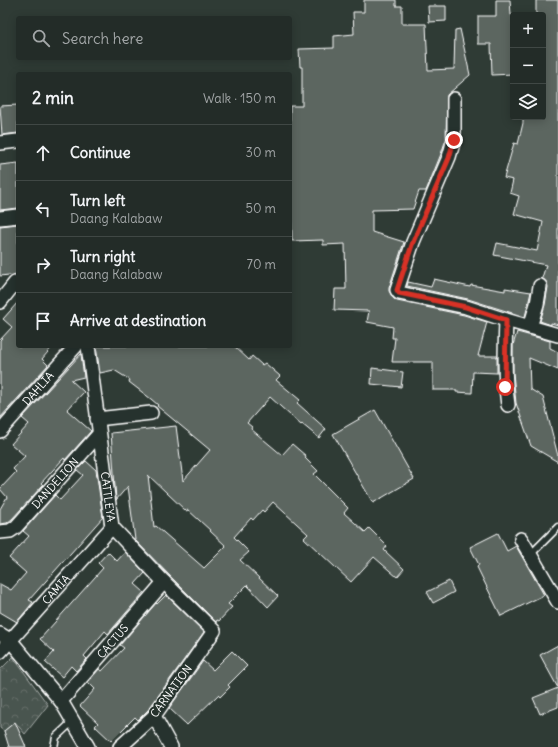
<!DOCTYPE html>
<html lang="en">
<head>
<meta charset="utf-8">
<style>
  :root { --surface:#232c28; --page:#2f3834; --text:#f1f3f6; --muted:#a3a7a8; --line:#404845 }
  body { margin:0; font-family:Delius,sans-serif; background:var(--page); color:var(--text) }
  .controls { position:absolute; right:12px; top:12px; display:grid; overflow:hidden; border-radius:4px; box-shadow:0 2px 10px #0003 }
  .controls button { width:36px; height:36px; display:grid; place-items:center; padding:0; border:0; border-bottom:1px solid var(--line); background:var(--surface); color:var(--text); font:20px sans-serif }
  .stop { position:absolute; width:12px; height:12px; margin:-9px; border:3px solid #d93025; border-radius:50%; background:#fff }
  .stop.end { background:#d93025; border-color:#fff; box-shadow:0 1px 4px #0008 }
  .list { margin:0; padding:0; list-style:none }
  h2 { display:flex; justify-content:space-between; align-items:center; height:52px; margin:0; padding:0 16px; font-size:17px }
  h2 small { font-size:13px; font-weight:400; color:var(--muted) }
  .list li { display:grid; grid-template-columns:26px 1fr auto; gap:12px; align-items:center; box-sizing:border-box; height:56px; padding:0 16px; border-top:1px solid var(--line) }
  .list b { display:block; font-size:15px; white-space:nowrap }
  .list p { margin:0; font-size:13px; white-space:nowrap; color:var(--muted) }
  .list em { font-size:13px; font-style:normal; color:var(--muted) }
  .icon { flex:none; width:22px; height:22px; fill:none; stroke:currentColor; stroke-width:2; stroke-linecap:round; stroke-linejoin:round }
  .map { position:relative; flex:none; width:558px; height:747px; overflow:hidden }
  .search { position:absolute; background:var(--surface); box-shadow:0 2px 10px #0003; left:16px; top:16px; width:276px; height:44px; display:flex; align-items:center; gap:10px; box-sizing:border-box; padding:0 14px; border-radius:4px; color:var(--muted); font-size:15px }
  .panel { position:absolute; background:var(--surface); box-shadow:0 2px 10px #0003; left:16px; top:72px; width:276px; height:276px; border-radius:4px }
  .map>svg:first-child { display:block }
</style>
</head>
<body>
<div class="map">
<svg width="558" height="747" viewBox="0 0 558 747">
  <defs>
    <pattern id="park-crowns" width="20" height="18" patternUnits="userSpaceOnUse"><rect width="20" height="18" fill="#4a544f"/><path d="M2 6a3 3 0 1 1 6 0M12 15a3 3 0 1 1 6 0" fill="none" stroke="#656e69"/></pattern>
  </defs>
  <rect width="100%" height="100%" fill="#2f3b35"/>
  <filter id="ink" filterUnits="userSpaceOnUse"><feTurbulence type="fractalNoise" baseFrequency=".025" numOctaves="2"/><feDisplacementMap in="SourceGraphic" scale="8" xChannelSelector="R" yChannelSelector="G"/><feConvolveMatrix kernelMatrix="1 2 1 2 8 2 1 2 1" color-interpolation-filters="sRGB"/></filter>
  <g filter="url(#ink)">
    <polygon fill="url(#park-crowns)" stroke="#a4aaa7" points="13,657 48,705 25,734 15,722 4,731 0,728 0,670"/>
    <g fill="#5b6661" stroke="#fff" fill-rule="evenodd">
      <polygon points="364,0 396,0 396,6 402,6 402,24 426,24 428,70 454,69 455,30 460,29 470,75 447,95 446,139 441,154 426,191 419,191 413,209 372,210 372,232 404,242 389,288 389,291 393,298 397,301 464,315 487,322 478,356 497,356 497,373 473,372 472,393 456,392 456,390 433,390 433,362 392,362 395,338 392,338 393,327 367,322 369,311 334,310 335,289 346,289 345,244 323,245 323,240 292,241 291,199 290,199 290,106 302,106 302,67 300,67 299,49 334,48 334,36 354,34 353,12 364,12"/>
      <polygon points="496,0 510,0 511,15 513,15 513,74 492,75 491,44 478,44 478,16 496,16"/>
      <polygon points="536,0 558,0 558,325 551,323 551,325 540,321 545,305 548,287 547,283 542,278 546,265 494,255 497,243 537,251 543,222 514,214 519,196 510,193 513,180 504,178 514,143 518,144 523,123 523,117 543,117 543,15 536,15"/>
      <polygon points="428,6 446,6 446,21 429,22"/>
      <polygon points="18,105 18,133 2,135 0,106"/>
      <polygon points="18,163 18,208 0,210 0,165"/>
      <polygon points="18,224 18,274 0,276 0,226"/>
      <polygon points="434,279 470,287 471,285 505,291 505,288 531,292 525,317 468,299 407,286 408,282 431,287"/>
      <polygon points="18,302 18,346 53,346 42,359 48,365 0,418 0,340 12,327 3,319"/>
      <polygon points="517,332 550,341 550,348 558,352 558,370 529,358 530,389 543,397 558,456 558,462 531,446 516,403 513,373 513,345"/>
      <path d="M96,346h138l15,14 3,-4 10,9 3,-2 15,13 -4,4 24,20 -3,3 29,26 -7,9 -17,-14 -1,1 -31,-28 -23,26 5,4 -1,2 31,26 10,-11 14,12 -1,2 13,13 -4,3 34,34 -4,5 21,19 4,-4 18,18 -3,4 20,19 -7,8 -23,-20 -23,25 -47,-44 4,-4 -35,-32 -9,10 -2,-2 -9,10 -2,-2 -17,19 15,15 -9,8 38,36 -10,11 -21,-22 -19,19 4,3 -13,14 -2,-1 -1,2 -46,-46 -35,-36 -7,-54 -12,14 -5,-67 65,-7 7,55 27,-31 -53,-44 1,-1 -7,-6 -22,-17 1,-2 -16,-10 -14,3zM148,475l38,36 2,-1 23,21h-1l16,15 -22,22 -48,-42 -2,1z"/>
      <polygon points="81,354 84,377 71,380 84,392 67,410 91,431 65,460 64,458 41,483 43,485 12,519 7,523 0,524 0,509 7,497 0,489 16,472 13,469 25,456 11,444 29,424 22,418"/>
      <polygon points="372,368 403,372 401,387 371,384"/>
      <polygon points="375,410 414,479 373,503 333,434"/>
      <polygon points="86,461 96,470 103,517 29,600 33,602 30,606 17,622 0,612 0,584 11,590 26,573 9,558 29,536 23,531 55,495 60,500 83,475 77,470"/>
      <polygon points="498,533 507,551 516,546 544,595 501,616 477,567 479,565 470,547"/>
      <polygon points="108,552 117,561 125,552 145,573 135,584 144,592 108,634 105,631 84,656 87,659 76,671 71,666 62,677 45,662 54,652 40,639 103,568 98,563"/>
      <polygon points="449,581 454,592 433,603 427,592"/>
      <polygon points="166,595 204,632 148,710 138,720 135,717 111,741 95,726 98,723 80,706 95,689 88,682 99,669 102,671 124,648 120,645 156,603 157,604"/>
      <polygon points="558,645 558,707 540,714 533,698 558,688 540,655"/>
      <polygon points="232,651 247,666 228,685 230,687 220,697 218,695 187,725 169,708 203,661 213,670"/>
      <polygon points="15,722 26,747 9,747 4,731"/>
    </g>
    <g fill="none" stroke-linecap="round" stroke-linejoin="round">
      <g stroke="#fff" stroke-width="9">
        <g id="service">
          <polyline points="531,554 558,527"/>
          <polyline points="54,747 56,737 73,721"/>
        </g>
      </g>
      <g stroke="#fff" stroke-width="16">
        <g id="minor">
          <polyline points="454,99 454,140 449,157 413,242 397,290 399,293 466,307 506,320 558,335"/>
          <polyline points="0,143 18,141"/>
          <polyline points="0,218 18,216"/>
          <polyline points="0,302 15,283"/>
          <path d="M506,320c-1,29 -2,57 2,85"/>
          <polyline points="530,327 537,304 540,286"/>
          <path id="s1" d="M88,346l24,181 52,55 50,49 -60,85 -34,31"/>
          <polyline points="97,419 151,413"/>
          <path id="s2" d="M0,431l76,-85"/>
          <path id="s3" d="M0,532l10,-1 6,-4 83,-93"/>
          <polyline points="521,539 558,602"/>
          <polyline points="0,634 10,640 61,701 88,747"/>
          <path id="s4" d="M0,652l112,-125"/>
          <path id="s5" d="M61,701l103,-119"/>
          <polyline points="154,716 171,747"/>
        </g>
      </g>
      <use href="#service" stroke="#26332d" stroke-width="6"/>
      <use href="#minor" stroke="#26332d" stroke-width="13"/>
    </g>
  </g>
  <g fill="none" stroke-linecap="round" stroke-linejoin="round" filter="url(#ink)">
    <polyline stroke="#d93025" stroke-width="5" points="454,140 449,158 413,242 397,290 399,293 466,307 506,320 505,387"/>
  </g>
  <g text-anchor="middle" stroke-width="4" stroke-linejoin="round" paint-order="stroke">
    <g font-size="11" fill="#fff" stroke="#26332d">
      <text dy="4" stroke="none"><textPath href="#s2" startOffset="57">DAHLIA</textPath></text>
      <text dy="4" stroke="none"><textPath href="#s3" startOffset="76">DANDELION</textPath></text>
      <text dy="4" stroke="none"><textPath href="#s1" startOffset="152">CATTLEYA</textPath></text>
      <text dy="4" stroke="none"><textPath href="#s4" startOffset="84">CAMIA</textPath></text>
      <text dy="4" stroke="none"><textPath href="#s5" startOffset="79">CACTUS</textPath></text>
      <text transform="translate(171 691) rotate(-54)" y="4">CARNATION</text>
    </g>
  </g>
</svg>
<div class="controls">
<button>+</button>
<button>−</button>
<button><svg class="icon" aria-label="layers" viewBox="0 0 24 24"><path d="M12 4l9 5-9 5-9-5zM3 14l9 5 9-5"/></svg></button>
</div>
<div class="stop" style="left:505px;top:387px"></div>
<div class="stop end" style="left:454px;top:140px"></div>
<div class="search"><svg class="icon" aria-label="search" viewBox="0 0 24 24"><circle cx="10" cy="10" r="6"/><path d="M15 15l6 6"/></svg>Search here</div>
<section class="panel">
<h2>2 min<small>Walk · 150 m</small></h2>
<ul class="list">
<li><svg class="icon" aria-label="ahead" viewBox="0 0 24 24"><path d="M12 20V5M6 11l6-6 6 6"/></svg><div><b>Continue</b></div><em>30 m</em></li>
<li><svg class="icon" aria-label="left" viewBox="0 0 24 24"><path d="M17 20v-9H6M10 6l-5 5 5 5"/></svg><div><b>Turn left</b><p>Daang Kalabaw</p></div><em>50 m</em></li>
<li><svg class="icon" aria-label="right" viewBox="0 0 24 24"><path d="M7 20v-9h11M14 6l5 5-5 5"/></svg><div><b>Turn right</b><p>Daang Kalabaw</p></div><em>70 m</em></li>
<li><svg class="icon" aria-label="arrive" viewBox="0 0 24 24"><path d="M6 21V4h12l-3 4 3 4H6"/></svg><div><b>Arrive at destination</b></div></li>
</ul>
</section>
</div>
</body>
</html>
